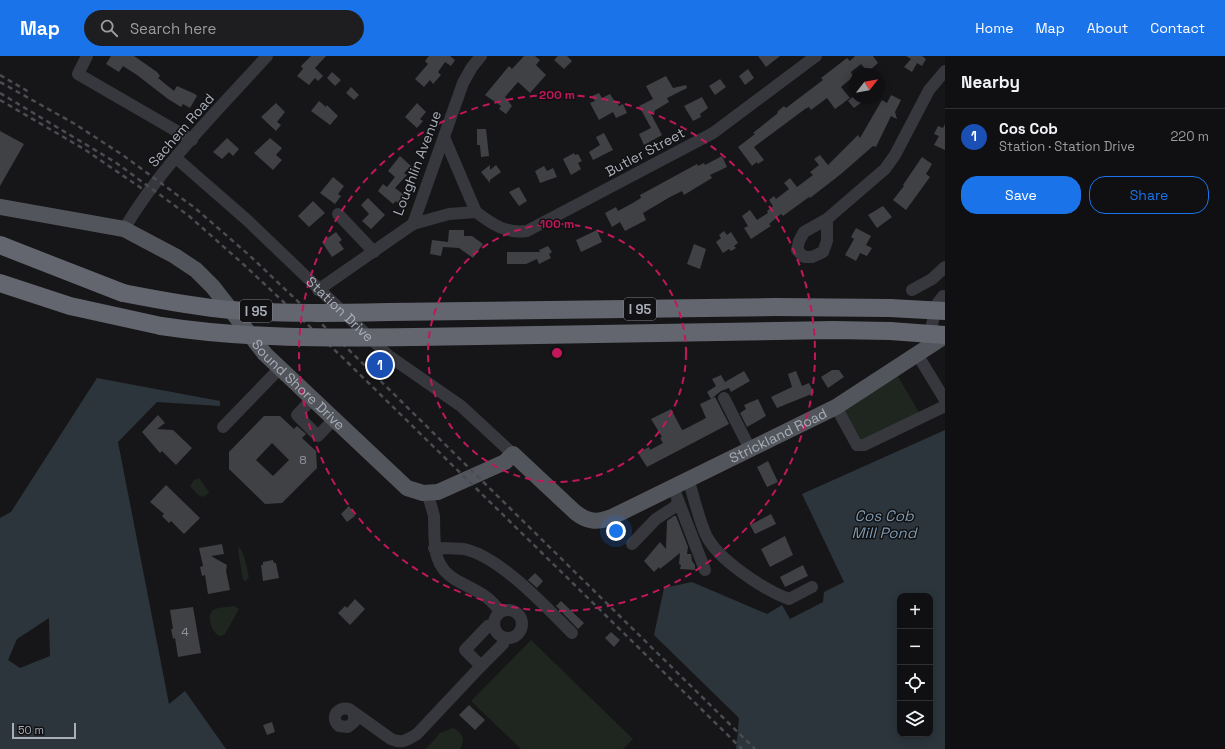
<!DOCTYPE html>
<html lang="en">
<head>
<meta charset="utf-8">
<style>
  :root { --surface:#101012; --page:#1e1e20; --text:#f1f3f6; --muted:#9c9d9f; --line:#303032; --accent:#1a73e8 }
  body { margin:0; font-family:"Space Grotesk",sans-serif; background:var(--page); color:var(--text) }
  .controls { position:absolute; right:12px; bottom:12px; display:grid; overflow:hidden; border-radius:8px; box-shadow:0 2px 10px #0003 }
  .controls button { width:36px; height:36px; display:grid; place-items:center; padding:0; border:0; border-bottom:1px solid var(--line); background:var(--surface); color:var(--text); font:20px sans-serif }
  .compass { position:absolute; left:849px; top:12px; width:36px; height:36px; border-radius:50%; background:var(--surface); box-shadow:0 2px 10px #0003; rotate:59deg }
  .scale { position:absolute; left:12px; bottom:10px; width:64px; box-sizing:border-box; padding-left:4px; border:2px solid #a8adb8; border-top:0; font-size:11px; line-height:14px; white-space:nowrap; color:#a8adb8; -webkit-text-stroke:3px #111113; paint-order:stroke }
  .you { position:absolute; left:616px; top:475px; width:14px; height:14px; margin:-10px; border:3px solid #fff; border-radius:50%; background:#1a73e8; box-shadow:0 0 0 6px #1a73e833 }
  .badge { display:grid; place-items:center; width:26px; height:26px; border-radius:50%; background:var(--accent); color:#fff; font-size:13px; font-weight:700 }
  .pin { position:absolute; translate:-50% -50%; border:2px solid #fff; box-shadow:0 1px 4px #0006 }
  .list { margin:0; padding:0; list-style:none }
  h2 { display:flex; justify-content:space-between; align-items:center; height:52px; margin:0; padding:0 16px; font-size:17px }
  h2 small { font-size:13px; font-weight:400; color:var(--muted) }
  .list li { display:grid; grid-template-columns:26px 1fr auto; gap:12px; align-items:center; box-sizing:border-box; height:56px; padding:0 16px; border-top:1px solid var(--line) }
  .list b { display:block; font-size:15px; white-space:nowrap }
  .list p { margin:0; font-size:13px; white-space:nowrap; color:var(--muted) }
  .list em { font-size:13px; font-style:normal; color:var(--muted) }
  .actions { display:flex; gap:8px; padding:12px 16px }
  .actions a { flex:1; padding:9px 0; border:1px solid var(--accent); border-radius:16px; text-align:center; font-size:14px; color:var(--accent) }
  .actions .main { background:var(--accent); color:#fff }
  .icon { flex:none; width:22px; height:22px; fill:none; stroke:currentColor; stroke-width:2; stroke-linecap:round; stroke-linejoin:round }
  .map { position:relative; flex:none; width:945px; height:693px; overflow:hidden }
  header { display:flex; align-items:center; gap:24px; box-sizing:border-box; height:56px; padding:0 20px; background:var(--accent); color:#fff }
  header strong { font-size:19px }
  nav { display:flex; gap:22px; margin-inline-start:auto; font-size:14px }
  .search { width:280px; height:36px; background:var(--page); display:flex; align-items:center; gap:10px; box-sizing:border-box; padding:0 14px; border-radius:22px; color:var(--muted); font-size:15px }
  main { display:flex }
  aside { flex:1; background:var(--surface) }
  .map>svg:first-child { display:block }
</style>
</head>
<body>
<header>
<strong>Map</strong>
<div class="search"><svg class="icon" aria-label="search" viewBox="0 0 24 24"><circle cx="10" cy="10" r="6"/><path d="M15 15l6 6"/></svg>Search here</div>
<nav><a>Home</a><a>Map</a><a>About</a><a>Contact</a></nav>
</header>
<main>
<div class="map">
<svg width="945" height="693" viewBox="0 0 945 693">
  <rect width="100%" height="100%" fill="#161618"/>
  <g fill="#1e261f">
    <polygon points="897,319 920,358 862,384 844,355"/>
    <polygon points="199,422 209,436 208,438 203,441 198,439 190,430 194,424"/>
    <polygon points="239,490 244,500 249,521 246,525 243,524 238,494"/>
    <path d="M235,550l4,3 -14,25 -4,2c-8,0 -16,-20 -8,-26 5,-3 16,-3 22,-4z"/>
    <polygon points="531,584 633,683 623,693 521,693 471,645"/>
    <path d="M453,672c9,4 13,12 7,21h-34l14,-16z"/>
  </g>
  <g fill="#2c353c" fill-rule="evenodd">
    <path d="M97,322l123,23v5l-63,-4 -39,40 51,262 16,-13 41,58h-226v-231l11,-6zM49,562l1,38 -30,12 -12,-8 9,-21z"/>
    <path d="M945,374v319h-209l3,-31 -85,-83 10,-47 28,-6 75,32 15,-9 8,14 33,-17 1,-10 20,-10 -42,-88zM900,540h30v138h-30z"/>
  </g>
  <g fill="#404145" fill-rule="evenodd">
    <polygon points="111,0 134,0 157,16 160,20 158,22 174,35 177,30 195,38 197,40 190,52 183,48 181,51 168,43 137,19 123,10 119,16 106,8"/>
    <polygon points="311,0 326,0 315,12 323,20 318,25 315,22 309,29 297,20 303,13 301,10"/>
    <polygon points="429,0 450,0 455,4 451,10 445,6 438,16 441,19 433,28 430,24 424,31 415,23 428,8 425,5"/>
    <polygon points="524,0 535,0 540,4 536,9 546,19 530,37 518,26 505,41 512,50 506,58 499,53 501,50 485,39 509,10 512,13"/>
    <polygon points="558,0 567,0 572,5 564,13 554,4"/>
    <polygon points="758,0 780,0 766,11"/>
    <polygon points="855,0 873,0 878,7 868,16 861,8 851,16 853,21 841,31 850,42 835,53 827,42 811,54 809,51 805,53 754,91 764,104 758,108 757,106 752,110 738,91 755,78 753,77 778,57 777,56 784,50 786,52 823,24 821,22 847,2 850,5"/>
    <polygon points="906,0 922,0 926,3 922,10 917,7 912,16 904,11 911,3"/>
    <polygon points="748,13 754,22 745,29 739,20"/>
    <polygon points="332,16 341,24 335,30 327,22"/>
    <polygon points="666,20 673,32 686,29 687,32 667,42 669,46 654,55 655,56 651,58 662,79 644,89 639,78 651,72 639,50 653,43 646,30"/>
    <polygon points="720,23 726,31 715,39 709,30"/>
    <polygon points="351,31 359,39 354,44 346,37"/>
    <polygon points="599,37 602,42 610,38 615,46 617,46 619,50 623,48 627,57 616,62 613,56 599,64 590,47 595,45 592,40"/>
    <polygon points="855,39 855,42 858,42 862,46 854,52 848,45"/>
    <polygon points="891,39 901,44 895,56 897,63 891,60 876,91 873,90 841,118 810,142 809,141 783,160 781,158 769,168 771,170 751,183 744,172 748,170 742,160 750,154 757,164 768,157 767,155 773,150 769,144 774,140 776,143 789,133 784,127 790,122 797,131 813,119 810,116 819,109 814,103 820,99 828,109 858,79 860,82 882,44 887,47"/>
    <polygon points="702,41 708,52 700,58 701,61 693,65 684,50"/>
    <polygon points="319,45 326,51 327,49 338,60 330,69 311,55"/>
    <polygon points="276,47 285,56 277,66 281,69 276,75 261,61"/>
    <polygon points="417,47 426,56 420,63 423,65 417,72 405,61"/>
    <polygon points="945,68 945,94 934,89 939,80 934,78 938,70 943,72"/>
    <polygon points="477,73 486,73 489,100 481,101 480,89 477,89"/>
    <polygon points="0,75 24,88 0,130"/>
    <polygon points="604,77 613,94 593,104 589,96 600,89 596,81"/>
    <polygon points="227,82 239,93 233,100 229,96 222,103 213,96"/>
    <polygon points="270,82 282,92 276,99 282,104 273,114 254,97"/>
    <polygon points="574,97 575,99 578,98 582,105 578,107 581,113 571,119 563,103"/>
    <polygon points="400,100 411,110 404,117 407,119 395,132 404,139 398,147 396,145 393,148 378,135 383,128 387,131 395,121 388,115"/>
    <polygon points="722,100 727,111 710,119 712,122 684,139 682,135 670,141 643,157 646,164 625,175 620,166 612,171 605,157 616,151 618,155 631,148 641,142 640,139 697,108 698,110 704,107 705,109"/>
    <polygon points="922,101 932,108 926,118 930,121 906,154 893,144 904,130 903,129"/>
    <polygon points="490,109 490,114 496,109 501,116 490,124 490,127 481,116"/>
    <polygon points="544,110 547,115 553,112 557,121 540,127 535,115"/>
    <polygon points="333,121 344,130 338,138 341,140 335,148 320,137"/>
    <polygon points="519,131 527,145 519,150 509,136"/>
    <polygon points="368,142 385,159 371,173 362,165 369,158 361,149"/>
    <polygon points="313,145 325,157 309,171 298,160"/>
    <polygon points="883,150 892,161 877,172 868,159"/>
    <polygon points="856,172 871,180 866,189 872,192 867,200 860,197 856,205 845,199 854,183 851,181"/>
    <polygon points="449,174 464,174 464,180 472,180 483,188 473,202 459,192 443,191 441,200 430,198 432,184 448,186"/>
    <polygon points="597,174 602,186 581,196 576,184"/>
    <polygon points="724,175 727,179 731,176 738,187 734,190 736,192 731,195 729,193 723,197 716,186 721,182 719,179"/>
    <polygon points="336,176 342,184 339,186 344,193 332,201 322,186"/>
    <polygon points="694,188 706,193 700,213 687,208"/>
    <polygon points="548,190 552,196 549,198 551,202 539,208 537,203 526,208 507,208 507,196 540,196 539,194"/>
    <polygon points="375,297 393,313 383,324 366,308"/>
    <polygon points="832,314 839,314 844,321 828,332 821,321"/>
    <polygon points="744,315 750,325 731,336 729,332 721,335 711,343 707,336 716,330 712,323 721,319 725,326"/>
    <polygon points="796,315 802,330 809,327 814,337 777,352 771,341 792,331 788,318"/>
    <polygon points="715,341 729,368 647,411 638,397 649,391 650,394 663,387 660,382 662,381 651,363 671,353 682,374 685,373 706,362 700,348"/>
    <polygon points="758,343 766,360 747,371 740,357 746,353 744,349"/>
    <polygon points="158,359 165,367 157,373 173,374 192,392 176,409 162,395 160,397 142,376"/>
    <path d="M264,360h16l14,13 3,-3 9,8 -4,4 14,13 1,17 -35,35 -17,1 -36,-35v-17zM272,387l17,17 -16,16 -17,-16z"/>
    <polygon points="768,405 778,426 767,431 757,411"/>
    <polygon points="166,429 200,462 184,478 171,465 169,467 162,460 164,458 150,446"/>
    <polygon points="349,450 355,460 347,466 341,458"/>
    <polygon points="771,458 776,468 755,478 750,469"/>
    <polygon points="674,460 676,460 688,491 687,498 691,498 692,505 695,509 695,514 680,513 681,509 679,508 680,497 660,513 659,511 654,516 644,505 660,486 666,493 667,465"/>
    <polygon points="785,480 793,499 770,511 761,493"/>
    <polygon points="222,488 224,498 211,500 227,509 226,515 230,534 208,538 205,519 202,520 200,511 203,510 199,492"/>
    <polygon points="273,504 274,507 276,507 279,522 263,525 261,509 263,509 263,506"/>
    <polygon points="803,509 808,520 785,531 780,521"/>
    <polygon points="535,517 543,525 537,532 528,524"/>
    <polygon points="355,543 365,553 350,569 338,557 345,550 347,552"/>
    <polygon points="561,545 584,567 578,573 556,550"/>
    <polygon points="193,551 201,597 178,601 175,582 173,583 171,573 173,573 170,554"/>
    <polygon points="611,576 620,584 614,591 605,582"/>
    <polygon points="469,649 485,664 475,674 459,659"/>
    <polygon points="272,666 275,676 267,679 263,669"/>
  </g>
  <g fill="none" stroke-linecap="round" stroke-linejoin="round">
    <g stroke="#37383d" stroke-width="12">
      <polyline points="87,0 78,18 192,84"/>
      <polyline points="444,81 476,156"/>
      <path id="s1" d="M176,102l71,62 142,136 72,50 52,48"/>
      <polyline points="338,158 374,196"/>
      <polyline points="827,163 827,185 823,196 812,201 804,201 797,194 799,185 804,176 827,163 885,113 895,99 929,34 945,15"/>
      <path d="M413,168l36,-10 27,-2c16,12 30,22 51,19l186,-98 103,-77"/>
      <path d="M124,173c38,-64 93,-118 143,-173"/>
      <polyline points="318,234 413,168 463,27 472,11 481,0"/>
      <polyline points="912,234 932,223 945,211"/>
      <polyline points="928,285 937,248 943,240"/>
      <polyline points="917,298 945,344"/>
      <polyline points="724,342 750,393"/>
      <polyline points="312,343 297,359 318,380 334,363"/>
      <polyline points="836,351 857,389 864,389 945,350"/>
      <polyline points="223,371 280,312"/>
      <path d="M688,423c6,18 10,38 18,56 11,24 58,55 83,64l23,-12"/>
      <path d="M428,437c1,9 5,16 6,24 1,25 -3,49 22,63 17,10 33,14 44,32"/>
      <polyline points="678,444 705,514"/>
      <polyline points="632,488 656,463 676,450 678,444 673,430"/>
      <path d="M434,492c11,1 23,-1 34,2 35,10 78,57 104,83"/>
      <circle cx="508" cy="568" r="14"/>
      <polyline points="493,569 488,570 465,594 481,610 503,588 504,582"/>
      <path d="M354,658v8l-6,5 -9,-1c-9,-8 -2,-20 10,-17l42,30c11,5 16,1 26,-5l64,-68"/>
    </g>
    <path stroke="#53555c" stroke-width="16" id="s2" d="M0,151l124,22 51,27 21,14 17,17 52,67 142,134 16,5 15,-1 67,-30 8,-8 62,58c12,10 22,11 37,5l224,-110 109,-71"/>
    <g stroke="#63666e" stroke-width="18">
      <polyline points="0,189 123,237"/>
      <polyline points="0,227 70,250 161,270"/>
      <polyline points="389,256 775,251 890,252"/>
      <polyline points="415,281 833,274 890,275"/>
    </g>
    <g stroke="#4a4c52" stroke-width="2.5" stroke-dasharray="5 4" stroke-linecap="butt">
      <polyline points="0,19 29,36"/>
      <polyline points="0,26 75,68 124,100 195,152 249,199 347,292 755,693"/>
      <polyline points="0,37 115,106 189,160 242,207 340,299 742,693"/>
      <polyline points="0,44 84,93 144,134"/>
    </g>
    <g stroke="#63666e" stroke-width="18">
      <path d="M123,237c36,7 72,14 108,17 53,4 106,3 158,2"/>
      <polyline points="890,252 945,255"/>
      <path d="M161,270c85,13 168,12 254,11"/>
      <polyline points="890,275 945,279"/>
    </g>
  </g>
  <g fill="none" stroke="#c2185b" stroke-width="2" stroke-dasharray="7 5">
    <circle cx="557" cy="297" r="129"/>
    <circle cx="557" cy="297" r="258"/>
  </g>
  <g text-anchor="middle" stroke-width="3" stroke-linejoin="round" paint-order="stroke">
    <g font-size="12" fill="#8e929b">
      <text x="303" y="408">8</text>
      <text x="185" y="580">4</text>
    </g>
    <g fill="#111113" stroke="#7b7e86" stroke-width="1">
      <rect x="624" y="242" width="32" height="22" rx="3"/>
      <rect x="240" y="244" width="32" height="22" rx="3"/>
    </g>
    <g font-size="13" font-weight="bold" fill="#a8adb8">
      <text x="640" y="258">I 95</text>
      <text x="256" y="260">I 95</text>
    </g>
    <g font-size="14" fill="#a8adb8" stroke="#111113">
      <text transform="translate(181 74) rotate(-49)" y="5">Sachem Road</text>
      <text transform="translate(645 96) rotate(-28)" y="5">Butler Street</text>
      <text transform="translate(417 107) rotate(-69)" y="5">Loughlin Avenue</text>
      <text dy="5" stroke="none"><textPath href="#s1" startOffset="223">Station Drive</textPath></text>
      <text dy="5" stroke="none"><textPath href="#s2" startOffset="363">Sound Shore Drive</textPath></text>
      <text dy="5" stroke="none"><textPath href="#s2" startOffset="939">Strickland Road</textPath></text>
    </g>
    <g font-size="15" font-style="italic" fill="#7f9bb3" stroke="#111113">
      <text x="884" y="465">Cos Cob<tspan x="884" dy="17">Mill Pond</tspan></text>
    </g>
  </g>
  <circle cx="557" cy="297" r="6" fill="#c2185b" stroke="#111113" stroke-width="2"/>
  <g font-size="12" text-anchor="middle" font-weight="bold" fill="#c2185b" stroke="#111113" stroke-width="3" stroke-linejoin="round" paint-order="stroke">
    <text x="557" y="43">200 m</text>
    <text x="557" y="172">100 m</text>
  </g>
</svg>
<div class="controls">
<button>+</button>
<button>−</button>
<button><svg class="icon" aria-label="locate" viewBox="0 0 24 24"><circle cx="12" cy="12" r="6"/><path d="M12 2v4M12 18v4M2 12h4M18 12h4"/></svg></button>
<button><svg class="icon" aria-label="layers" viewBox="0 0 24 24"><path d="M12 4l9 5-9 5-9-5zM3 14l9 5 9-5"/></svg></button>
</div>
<svg class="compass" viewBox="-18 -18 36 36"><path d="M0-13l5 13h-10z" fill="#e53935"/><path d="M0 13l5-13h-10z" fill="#9c9d9f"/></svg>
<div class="scale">50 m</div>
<div class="you"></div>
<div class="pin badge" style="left:380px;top:309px;background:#1a4fb4">1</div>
</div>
<aside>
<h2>Nearby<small></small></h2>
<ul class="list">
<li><span class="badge" style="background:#1a4fb4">1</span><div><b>Cos Cob</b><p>Station · Station Drive</p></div><em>220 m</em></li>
</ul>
<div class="actions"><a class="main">Save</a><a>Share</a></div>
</aside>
</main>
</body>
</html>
